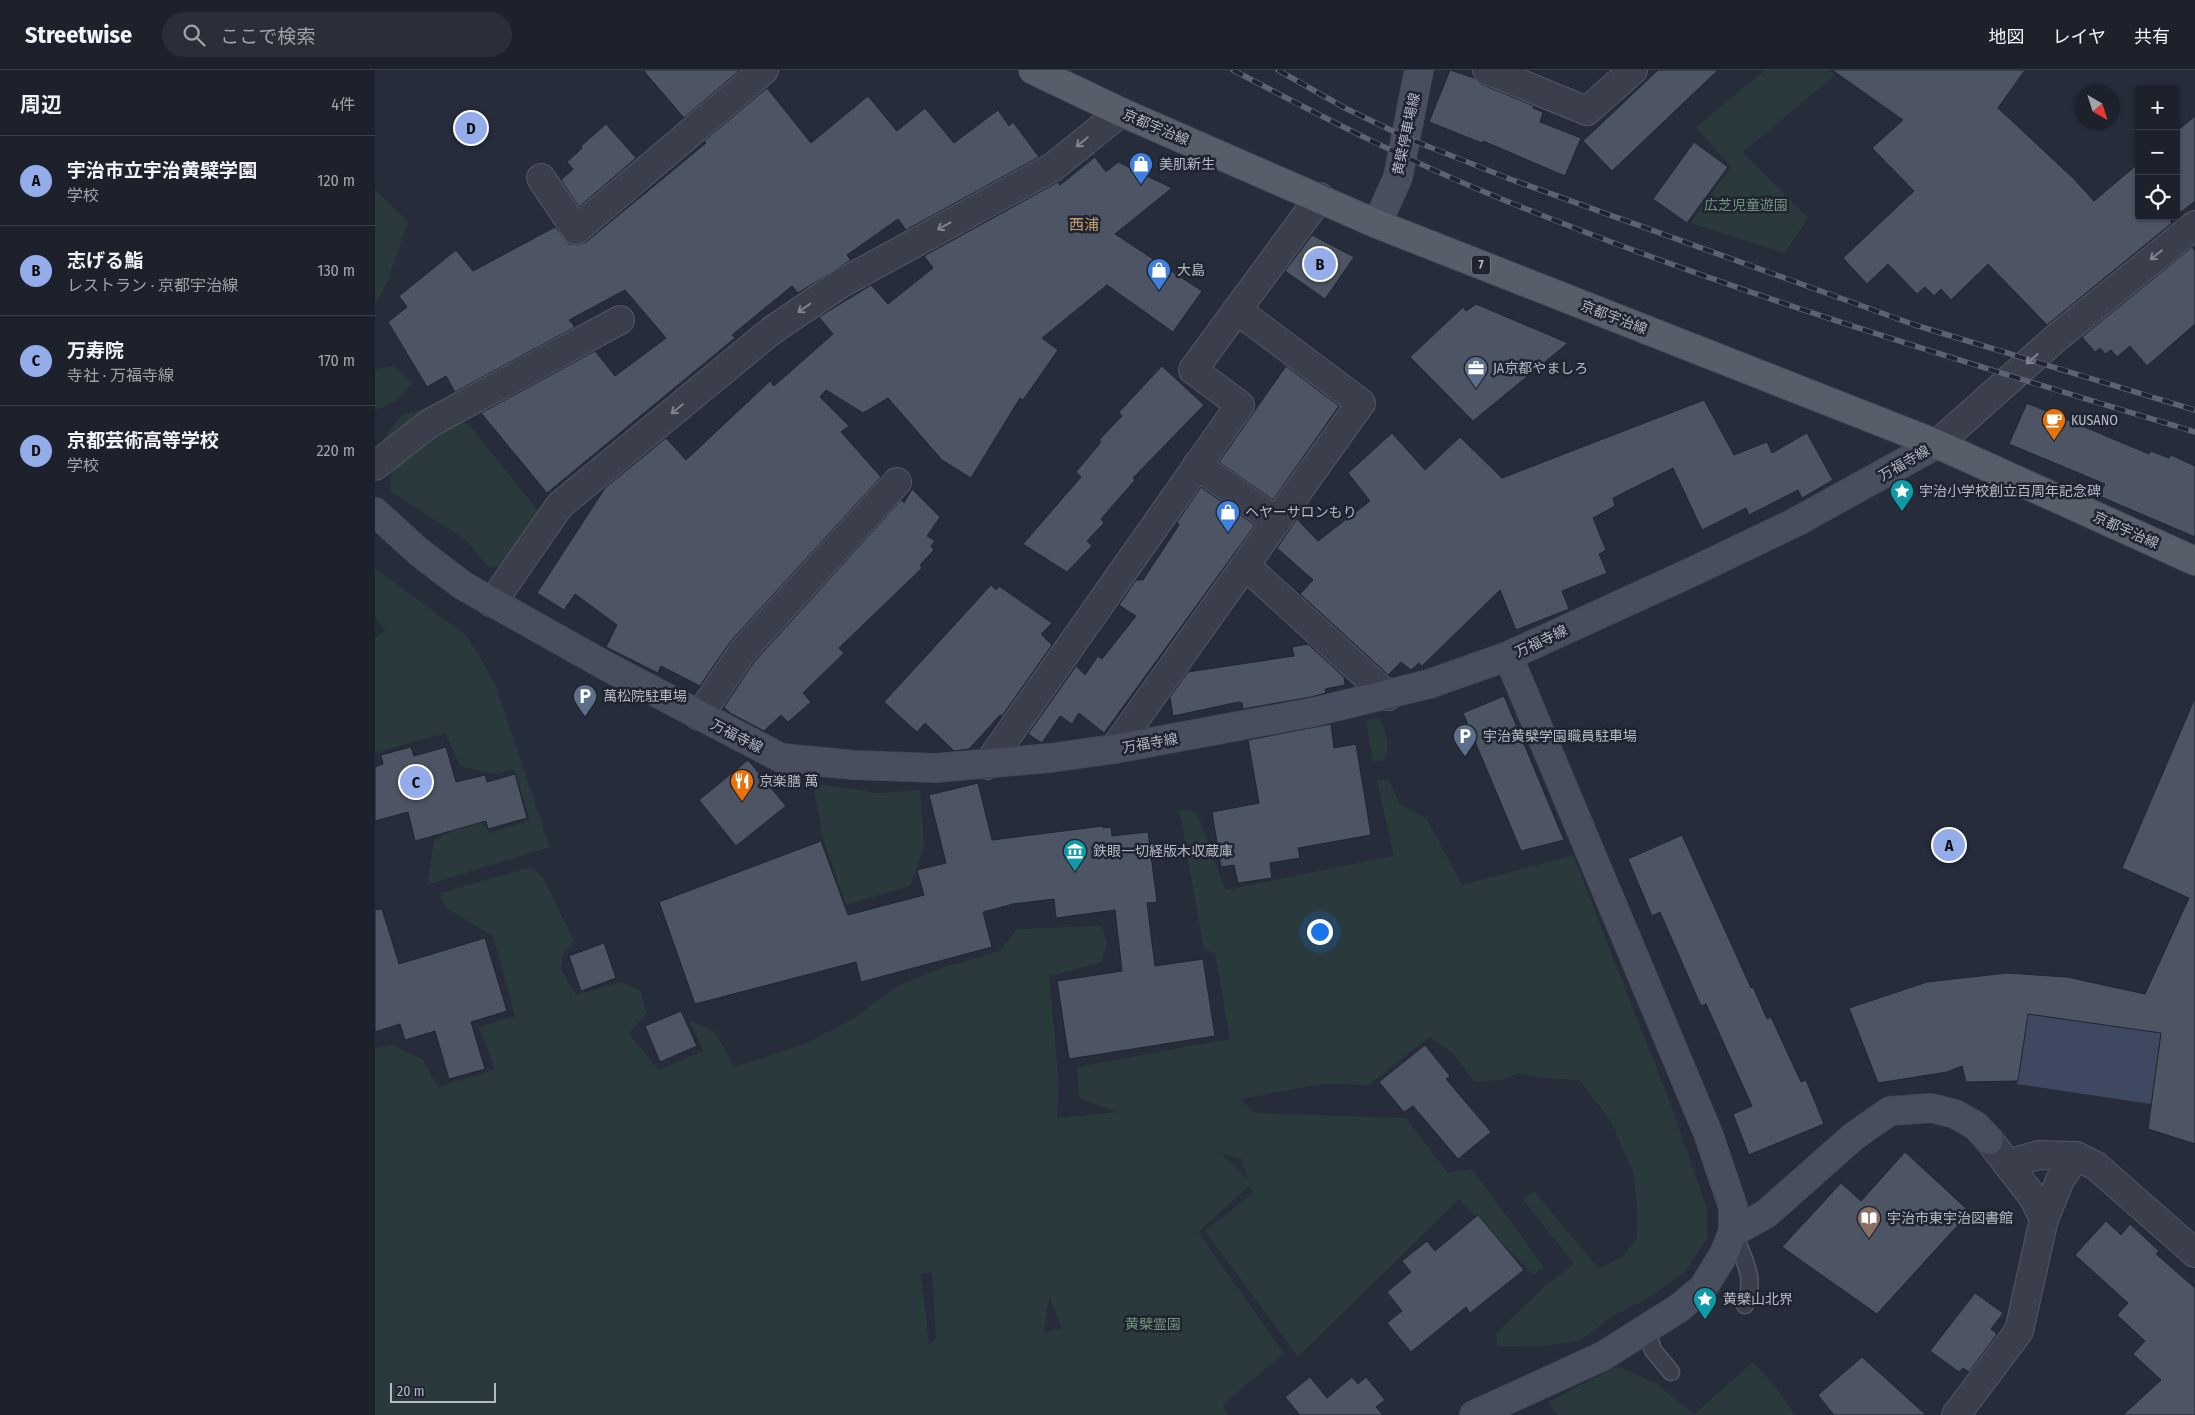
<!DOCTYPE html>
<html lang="ja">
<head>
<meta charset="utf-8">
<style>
  :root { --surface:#1c212c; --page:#292e38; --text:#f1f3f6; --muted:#a0a3a9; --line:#3a3e48; --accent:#95aceb }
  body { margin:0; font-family:"Fira Sans Condensed","Noto Sans JP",sans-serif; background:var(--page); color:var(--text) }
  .controls { position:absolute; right:15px; top:15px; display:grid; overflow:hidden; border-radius:5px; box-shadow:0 1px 4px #0004 }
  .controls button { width:45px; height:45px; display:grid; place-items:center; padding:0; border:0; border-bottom:1px solid var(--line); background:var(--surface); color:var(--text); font:25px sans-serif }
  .compass { position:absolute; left:1700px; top:15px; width:45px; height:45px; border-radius:50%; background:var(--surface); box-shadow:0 1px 4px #0004; rotate:141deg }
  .scale { position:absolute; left:15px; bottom:12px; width:106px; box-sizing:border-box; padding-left:5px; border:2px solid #b6bac6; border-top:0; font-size:14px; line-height:18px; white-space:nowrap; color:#b6bac6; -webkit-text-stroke:4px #1f2430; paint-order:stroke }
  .you { position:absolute; left:944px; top:861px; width:18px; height:18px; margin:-12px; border:4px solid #fff; border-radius:50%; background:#1a73e8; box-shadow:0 0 0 8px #1a73e833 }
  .badge { display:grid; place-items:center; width:32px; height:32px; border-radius:50%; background:var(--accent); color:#111; font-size:16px; font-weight:700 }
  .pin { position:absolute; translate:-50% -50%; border:2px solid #fff; box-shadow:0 1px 5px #0006 }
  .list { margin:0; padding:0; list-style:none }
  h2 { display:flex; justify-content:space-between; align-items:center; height:65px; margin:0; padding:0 20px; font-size:21px }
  h2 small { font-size:16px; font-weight:400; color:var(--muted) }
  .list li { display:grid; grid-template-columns:32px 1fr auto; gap:15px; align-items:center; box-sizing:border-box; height:90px; padding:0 20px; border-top:1px solid var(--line) }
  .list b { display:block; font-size:19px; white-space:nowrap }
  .list p { margin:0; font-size:16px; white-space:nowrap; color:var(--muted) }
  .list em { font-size:16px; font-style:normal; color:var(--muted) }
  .icon { flex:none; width:28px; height:28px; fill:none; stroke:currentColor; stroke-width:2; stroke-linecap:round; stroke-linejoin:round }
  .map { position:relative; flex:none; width:1820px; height:1345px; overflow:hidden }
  header { display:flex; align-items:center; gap:30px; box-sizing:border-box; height:70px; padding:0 25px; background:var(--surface); border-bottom:1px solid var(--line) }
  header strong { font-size:24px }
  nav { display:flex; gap:28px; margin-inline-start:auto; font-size:18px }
  .search { width:350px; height:45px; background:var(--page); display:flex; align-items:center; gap:12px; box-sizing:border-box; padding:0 18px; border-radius:28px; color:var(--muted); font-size:19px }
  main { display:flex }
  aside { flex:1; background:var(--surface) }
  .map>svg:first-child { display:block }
</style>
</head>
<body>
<header>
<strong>Streetwise</strong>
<div class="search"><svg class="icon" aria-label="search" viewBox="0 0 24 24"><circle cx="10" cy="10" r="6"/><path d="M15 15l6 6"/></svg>ここで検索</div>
<nav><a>地図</a><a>レイヤ</a><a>共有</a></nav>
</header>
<main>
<aside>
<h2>周辺<small>4件</small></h2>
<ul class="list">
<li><span class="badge">A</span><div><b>宇治市立宇治黄檗学園</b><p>学校</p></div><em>120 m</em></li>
<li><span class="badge">B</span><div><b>志げる鮨</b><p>レストラン · 京都宇治線</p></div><em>130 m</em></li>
<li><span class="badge">C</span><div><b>万寿院</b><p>寺社 · 万福寺線</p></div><em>170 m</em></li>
<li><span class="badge">D</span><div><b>京都芸術高等学校</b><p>学校</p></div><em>220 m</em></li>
</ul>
</aside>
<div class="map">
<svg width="1820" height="1345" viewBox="0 0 1820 1345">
  <rect width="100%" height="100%" fill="#262c3a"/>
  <g fill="#29393c" fill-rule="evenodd">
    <polygon points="1390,0 1455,0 1460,5 1368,82 1433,148 1410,183 1315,153 1356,97 1321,57"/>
    <polygon points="0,120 33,152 12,213 0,234"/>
    <polygon points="19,296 37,313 21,331 0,340 0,299"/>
    <polygon points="66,333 96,357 165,443 134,494 114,498 91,470 15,421 17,392 6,373 25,346"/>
    <polygon points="0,498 92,566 120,613 175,777 52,815 59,770 74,763 68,744 100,744 115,763 155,750 139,700 119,704 85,696 70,663 0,683 0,569 10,560 0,547"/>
    <path d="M1005,648c6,15 11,27 4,43h-11l-7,-41z"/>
    <path d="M1013,709l12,25 27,15 35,66 111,-30 99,253 35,101v30l-22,33 -35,25 -36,18 -34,26 -45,6 -38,-1 -1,-12 51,-50 27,-20 -51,-64 11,-9 65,78 24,-13 14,-18v-33l-3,-30 -23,-54 -32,-41 -41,-2 -20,-5 -16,7 -28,2 -21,-29 -24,-16 -60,48 -48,-1 -80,15 13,14 152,5 42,55 24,-4 72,98 -11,8 -74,-76 -161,158 -93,-126 48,-38 -3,-8 -52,47 86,121 -61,52 5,10h-853v-367l17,-3 31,15 15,27 57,-17 -16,-43 36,-11 -22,-80 -47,-28 -6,-15 91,-26 13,12 30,63 -10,10 -3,16 15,27 45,-13 20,9 6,22 -18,21 30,36 44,-19 -14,-31 25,11 21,36 70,-23 51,-27 41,-31 48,-19 55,-16 17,-22 85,-3 5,17 -5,19 -53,14 10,106 -2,36 60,-6 -38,-14 -2,-31 153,-28 -15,-86 -11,-3 -25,-141 18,4 29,77 168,-34 -17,-75zM846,1083l20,6 6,19zM557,1202l4,67 -7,6 -8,-71zM674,1227l13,31 -17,5 -1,-1z"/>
    <polygon points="438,713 502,723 545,720 549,778 535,816 471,835 447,765"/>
    <polygon points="1378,1292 1396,1311 1419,1343 1417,1345 1182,1345 1173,1332 1242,1296 1281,1313 1319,1344"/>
  </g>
  <polygon fill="#3e4961" points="1653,944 1786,963 1776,1034 1642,1014"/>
  <g fill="#4d5463" stroke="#212632">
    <polygon points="268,0 365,0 309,48"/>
    <polygon points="1075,0 1099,8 1106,14 1159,36 1158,38 1168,42 1165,52 1206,68 1190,106 1108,71 1107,73 1054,52"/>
    <polygon points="1283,0 1343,0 1237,101 1208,71"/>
    <polygon points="1457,0 1650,0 1623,38 1698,108 1719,131 1764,93 1764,146 1801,146 1795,151 1797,153 1672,255 1613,194 1576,230 1566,219 1559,226 1550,217 1542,224 1513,194 1492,214 1468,188 1539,121 1497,78 1528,50"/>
    <polygon points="392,18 436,73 493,26 522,61 550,38 579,73 623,40 634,56 638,52 664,87 531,160 523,149 472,185 476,190 423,223 417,216 357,265 360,268 172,423 106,343 220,281 240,306 291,268 250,220 194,250 200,257 80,322 71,306 52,317 13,252 32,237 24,226 81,180 98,201 180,157 194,174 203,175 211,172 331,73 329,71"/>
    <polygon points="1820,46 1820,131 1801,146 1801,62"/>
    <polygon points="231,54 261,88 204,137 186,110 198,99 192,92 207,78 206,76"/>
    <polygon points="1319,72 1353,97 1312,153 1278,129"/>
    <polygon points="720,87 731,102 743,92 797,118 740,164 827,221 798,262 732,215 667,268 683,280 648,330 645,328 596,408 567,390 513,328 488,343 451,320 445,327 474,356 466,362 506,407 355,572 325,616 286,596 283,603 231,577 242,555 200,524 189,540 162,523 230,418 291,368 311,390 395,311 399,316 458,264 444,247 496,215 513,234 558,198 549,186 683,112 685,115"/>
    <polygon points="937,165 979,187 950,229 910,201"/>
    <polygon points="1817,177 1820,181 1820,254 1772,296 1755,276 1742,287 1736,280 1730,284 1725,278 1720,282 1707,267"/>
    <polygon points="1101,234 1193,273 1098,351 1035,287 1088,237 1091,241"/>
    <polygon points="787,296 829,335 758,408 760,410 726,449 729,453 712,471 717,476 692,502 648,474 706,407 701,402 726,372 724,370 747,346 744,342"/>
    <polygon points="911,296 964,336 898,430 844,392"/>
    <polygon points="1329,330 1359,385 1392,372 1397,383 1432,363 1458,410 1427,428 1423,420 1374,445 1371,438 1327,460 1298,398 1238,428 1240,436 1218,448 1231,480 1224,484 1232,503 1187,521 1194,539 1141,560 1125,520 1047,596 1044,593 1036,600 1026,592 1013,605 1008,600 925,524 938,510 902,478 922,449 943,471 995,431 973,403 1017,363 1050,400 1085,367 1127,408"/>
    <polygon points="1652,333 1774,384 1776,381 1794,388 1796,385 1820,396 1820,467 1724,426 1730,414 1634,374"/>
    <polygon points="826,417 880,455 729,663 704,643 697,654 685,646 667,673 653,664 701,596 710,605 723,586 727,589 761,546 744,535 761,510 768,510 804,455 802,452"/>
    <polygon points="537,419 565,447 552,466 560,471 556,476 559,480 545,495 547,498 464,578 469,583 428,623 436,632 413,652 406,645 389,661 355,643 349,637 379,592 526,430 529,433"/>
    <polygon points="616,515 621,520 624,516 677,553 666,564 677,575 627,646 625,645 594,679 579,681 550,653 542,662 509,632"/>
    <polygon points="933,574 969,607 970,615 950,619 951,623 936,627 868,639 867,633 864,632 798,646 795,627 813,602 919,586 917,577"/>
    <polygon points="1129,626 1189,770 1146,781 1088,643"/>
    <polygon points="1820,628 1820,1074 1773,1059 1786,963 1653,944 1643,1011 1591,1012 1587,996 1572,1002 1503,1013 1474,938 1552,912 1632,903 1692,907 1770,924 1814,828 1747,798"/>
    <polygon points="956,654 959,678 981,674 996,765 923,778 925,788 895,793 897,808 863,813 859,795 846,797 837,742 884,733 873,670"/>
    <polygon points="36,677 39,686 71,677 81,712 110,705 112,712 140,704 152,748 113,759 111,751 40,771 33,742 0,751 0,697 8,694 6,685"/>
    <polygon points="373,690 411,736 361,776 324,730"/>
    <polygon points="603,713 617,770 728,756 728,758 736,757 737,766 773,762 782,832 772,833 780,896 828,889 840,966 694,989 682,911 747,901 740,840 681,848 679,829 638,834 608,842 617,877 486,912 481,892 320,934 284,832 446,771 473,845 549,825 542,800 571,793 554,725"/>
    <polygon points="1307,765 1376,918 1378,917 1392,949 1396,947 1426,1012 1431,1010 1449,1054 1376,1084 1374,1085 1358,1044 1377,1036 1331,934 1326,936 1285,842 1277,846 1253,789"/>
    <polygon points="7,839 24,894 110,868 132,941 96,952 110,999 74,1009 60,961 30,970 25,954 0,962 0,840"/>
    <polygon points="229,873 241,908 206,921 194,886"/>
    <polygon points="306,941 322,976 285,992 270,956"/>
    <polygon points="1050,975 1075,1006 1071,1009 1116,1062 1083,1089 1038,1036 1029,1042 1004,1012"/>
    <polygon points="1530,1082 1595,1142 1502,1244 1407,1177 1466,1113 1486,1131"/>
    <polygon points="1103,1145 1149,1200 1095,1243 1091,1237 1036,1282 1012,1253 1027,1241 1012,1222 1036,1202 1027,1191 1052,1171 1060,1181"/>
    <polygon points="1731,1151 1746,1165 1755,1154 1784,1181 1781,1184 1820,1218 1820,1345 1748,1345 1786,1310 1758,1284 1770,1271 1742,1245 1753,1233 1700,1185"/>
    <polygon points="1600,1223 1628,1243 1616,1259 1622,1264 1594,1302 1588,1298 1584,1302 1555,1281"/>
    <polygon points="1487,1287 1551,1345 1459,1345 1443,1325"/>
    <polygon points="935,1307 952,1328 977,1307 983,1314 991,1307 1010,1330 1001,1337 1008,1345 925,1345 910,1327"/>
  </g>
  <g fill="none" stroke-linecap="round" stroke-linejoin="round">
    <g stroke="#525763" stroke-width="19">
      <g id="lane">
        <path d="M1358,1162c10,27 24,45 12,73"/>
        <polyline points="1272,1260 1278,1280 1296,1302"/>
      </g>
    </g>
    <g stroke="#525763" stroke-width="30">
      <g id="street">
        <polyline points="1112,0 1212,41 1258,0"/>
        <polyline points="166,108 201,160 389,0"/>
        <polyline points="1562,374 1681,268 1820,155"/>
        <polyline points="822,395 901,451"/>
        <polyline points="0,396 55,353 245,250"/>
        <polyline points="871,496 1013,626"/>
        <polyline points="117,533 185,435 396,261 465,214 678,97 746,42"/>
        <polyline points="324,646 367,582 522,412"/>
        <polyline points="739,679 986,333 862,240"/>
        <polyline points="612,695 865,335 818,300 945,127"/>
        <polyline points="1701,1086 1721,1096 1820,1183"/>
        <polyline points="1632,1094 1664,1085 1701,1086 1685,1110 1669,1149"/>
        <polyline points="1581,1345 1644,1261 1669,1149 1658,1127 1614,1070"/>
      </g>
    </g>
    <g stroke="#434854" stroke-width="30">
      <g id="secondary">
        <polyline points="1002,154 1023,107 1044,0"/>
        <polyline points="0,442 44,482 87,515 231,596 406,688 479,695 560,698 675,688 739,679 939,642 1054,614 1133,586 1321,500 1421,452 1562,374"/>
        <polyline points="1358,1162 1391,1144 1479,1066 1515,1041 1556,1038 1580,1044 1601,1056 1614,1070"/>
        <polyline points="1099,1345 1228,1286 1304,1238 1328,1218 1349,1184 1358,1162 1358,1137 1333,1063 1133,586"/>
      </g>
    </g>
    <g stroke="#434854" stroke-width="30">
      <polyline id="primary" points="658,0 746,42 1002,154 1562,374 1820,491"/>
    </g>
    <use href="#lane" stroke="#3a3f4b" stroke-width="16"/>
    <use href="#street" stroke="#3a3f4b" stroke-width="28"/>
    <use href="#secondary" stroke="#484e5d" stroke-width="28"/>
    <use href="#primary" stroke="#585d6a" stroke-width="28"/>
    <g stroke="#5c6271" stroke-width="5.5">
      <g id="rail">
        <path d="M858,0c87,46 175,91 266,128 227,93 461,163 696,234"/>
        <polyline points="903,0 970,38 1032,68 1135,109 1540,255 1820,340"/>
      </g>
    </g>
    <use href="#rail" stroke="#1f2430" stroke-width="4" stroke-dasharray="11" stroke-linecap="butt"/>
  </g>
  <defs><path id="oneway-shaft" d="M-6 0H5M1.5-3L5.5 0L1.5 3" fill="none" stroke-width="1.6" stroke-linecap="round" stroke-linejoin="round" transform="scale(1.25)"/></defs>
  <g stroke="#7e838f">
    <use href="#oneway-shaft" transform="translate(707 72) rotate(140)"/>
    <use href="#oneway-shaft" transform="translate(569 156) rotate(151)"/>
    <use href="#oneway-shaft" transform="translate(1781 185) rotate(142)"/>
    <use href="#oneway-shaft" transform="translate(429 238) rotate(145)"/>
    <use href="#oneway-shaft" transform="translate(1657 289) rotate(139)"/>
    <use href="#oneway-shaft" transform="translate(302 339) rotate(141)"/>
  </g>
  <defs>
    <g id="shop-pin" transform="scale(1.25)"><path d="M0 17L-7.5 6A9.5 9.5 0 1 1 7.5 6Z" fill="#3f7fe0" stroke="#1f2430"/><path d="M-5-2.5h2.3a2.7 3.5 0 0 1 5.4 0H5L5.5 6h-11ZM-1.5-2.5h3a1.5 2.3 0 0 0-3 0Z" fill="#fff"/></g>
    <g id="office-pin" transform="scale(1.25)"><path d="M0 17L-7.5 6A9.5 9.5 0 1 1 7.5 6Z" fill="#5c6f8a" stroke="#1f2430"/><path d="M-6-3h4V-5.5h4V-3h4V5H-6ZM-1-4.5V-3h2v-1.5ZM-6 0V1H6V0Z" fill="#fff"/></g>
    <g id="cafe-pin" transform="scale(1.25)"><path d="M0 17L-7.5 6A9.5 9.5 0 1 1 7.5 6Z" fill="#e8710a" stroke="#1f2430"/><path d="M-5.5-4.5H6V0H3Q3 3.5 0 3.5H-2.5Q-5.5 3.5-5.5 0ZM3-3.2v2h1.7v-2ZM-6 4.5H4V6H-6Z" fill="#fff"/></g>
    <g id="sight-pin" transform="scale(1.25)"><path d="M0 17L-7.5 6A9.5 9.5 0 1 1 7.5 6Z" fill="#0f9aa8" stroke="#1f2430"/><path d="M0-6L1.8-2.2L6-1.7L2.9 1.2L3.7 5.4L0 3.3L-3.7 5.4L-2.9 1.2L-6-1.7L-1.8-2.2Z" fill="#fff"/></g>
    <g id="parking-pin" transform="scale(1.25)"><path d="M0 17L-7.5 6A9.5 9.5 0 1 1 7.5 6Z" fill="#5c6f8a" stroke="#1f2430"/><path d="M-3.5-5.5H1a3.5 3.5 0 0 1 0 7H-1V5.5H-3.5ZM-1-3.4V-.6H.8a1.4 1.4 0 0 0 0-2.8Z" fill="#fff"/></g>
    <g id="restaurant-pin" transform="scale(1.25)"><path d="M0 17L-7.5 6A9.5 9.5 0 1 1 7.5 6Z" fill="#e8710a" stroke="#1f2430"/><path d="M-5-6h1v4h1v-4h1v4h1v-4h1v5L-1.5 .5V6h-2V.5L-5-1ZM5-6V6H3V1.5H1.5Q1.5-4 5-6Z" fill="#fff"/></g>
    <g id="museum-pin" transform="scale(1.25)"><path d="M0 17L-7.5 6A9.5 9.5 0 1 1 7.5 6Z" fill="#0f9aa8" stroke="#1f2430"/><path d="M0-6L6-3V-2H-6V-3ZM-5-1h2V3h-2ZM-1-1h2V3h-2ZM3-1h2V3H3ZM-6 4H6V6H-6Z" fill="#fff"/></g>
    <g id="library-pin" transform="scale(1.25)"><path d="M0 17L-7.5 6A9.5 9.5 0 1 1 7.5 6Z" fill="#8d6e63" stroke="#1f2430"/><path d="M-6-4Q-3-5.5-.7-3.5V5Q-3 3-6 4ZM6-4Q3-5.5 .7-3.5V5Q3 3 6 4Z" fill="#fff"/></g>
  </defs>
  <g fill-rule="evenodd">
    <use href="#shop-pin" x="766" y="94"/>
    <use href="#shop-pin" x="784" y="200"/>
    <use href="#office-pin" x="1101" y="298"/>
    <use href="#cafe-pin" x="1679" y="350"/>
    <use href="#sight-pin" x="1527" y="421"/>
    <use href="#shop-pin" x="853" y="442"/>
    <use href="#parking-pin" x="210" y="626"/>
    <use href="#parking-pin" x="1090" y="666"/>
    <use href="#restaurant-pin" x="367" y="711"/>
    <use href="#museum-pin" x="700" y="781"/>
    <use href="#library-pin" x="1494" y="1148"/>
    <use href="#sight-pin" x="1330" y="1229"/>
  </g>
  <g text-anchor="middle" stroke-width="5" stroke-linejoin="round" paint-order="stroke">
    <rect fill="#1f2430" stroke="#898d99" stroke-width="1" x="1097" y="185.5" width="18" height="19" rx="4"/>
    <g font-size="12" font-weight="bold" fill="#b6bac6">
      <text x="1106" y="199">7</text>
    </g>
    <g font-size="14" fill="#b6bac6" stroke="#1f2430">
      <text transform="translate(781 57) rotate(23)" y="5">京都宇治線</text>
      <text transform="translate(1031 64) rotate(-78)" y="5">黄檗停車場線</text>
      <text transform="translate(1239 247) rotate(21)" y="5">京都宇治線</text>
      <text transform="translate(1529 393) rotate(-30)" y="5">万福寺線</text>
      <text transform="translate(1751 460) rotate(24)" y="5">京都宇治線</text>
      <text transform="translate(1166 571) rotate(-25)" y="5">万福寺線</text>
      <text transform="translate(362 666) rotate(27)" y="5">万福寺線</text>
      <text transform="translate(775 673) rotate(-10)" y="5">万福寺線</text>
    </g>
    <g font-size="14" fill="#b6bac6" stroke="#1f2430" text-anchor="start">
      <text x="784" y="99">美肌新生</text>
      <text x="802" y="205">大島</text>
      <text x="1118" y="303">JA京都やましろ</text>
      <text x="1696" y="355">KUSANO</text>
      <text x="1544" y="426">宇治小学校創立百周年記念碑</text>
      <text x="870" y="447">ヘヤーサロンもり</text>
      <text x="228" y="631">萬松院駐車場</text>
      <text x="1108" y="671">宇治黄檗学園職員駐車場</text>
      <text x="384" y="716">京楽膳 萬</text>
      <text x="718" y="786">鉄眼一切経版木収蔵庫</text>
      <text x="1512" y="1153">宇治市東宇治図書館</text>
      <text x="1348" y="1234">黄檗山北界</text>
    </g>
    <g font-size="14" fill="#70947d" stroke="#1f2430">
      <text x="1371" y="140">広芝児童遊園</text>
      <text x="778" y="1259">黄檗霊園</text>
    </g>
    <g font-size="15" fill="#c8a16f" stroke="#1f2430">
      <text x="709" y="160">西浦</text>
    </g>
  </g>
</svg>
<div class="controls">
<button>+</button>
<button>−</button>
<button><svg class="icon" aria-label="locate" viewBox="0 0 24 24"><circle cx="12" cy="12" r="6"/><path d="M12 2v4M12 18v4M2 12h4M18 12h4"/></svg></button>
</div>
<svg class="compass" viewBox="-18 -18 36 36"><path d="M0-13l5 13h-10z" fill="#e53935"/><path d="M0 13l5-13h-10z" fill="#a0a3a9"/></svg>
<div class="scale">20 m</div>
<div class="you"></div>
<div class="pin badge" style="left:1574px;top:775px">A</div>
<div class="pin badge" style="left:945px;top:194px">B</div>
<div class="pin badge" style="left:41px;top:712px">C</div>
<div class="pin badge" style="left:96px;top:58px">D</div>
</div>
</main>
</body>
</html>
